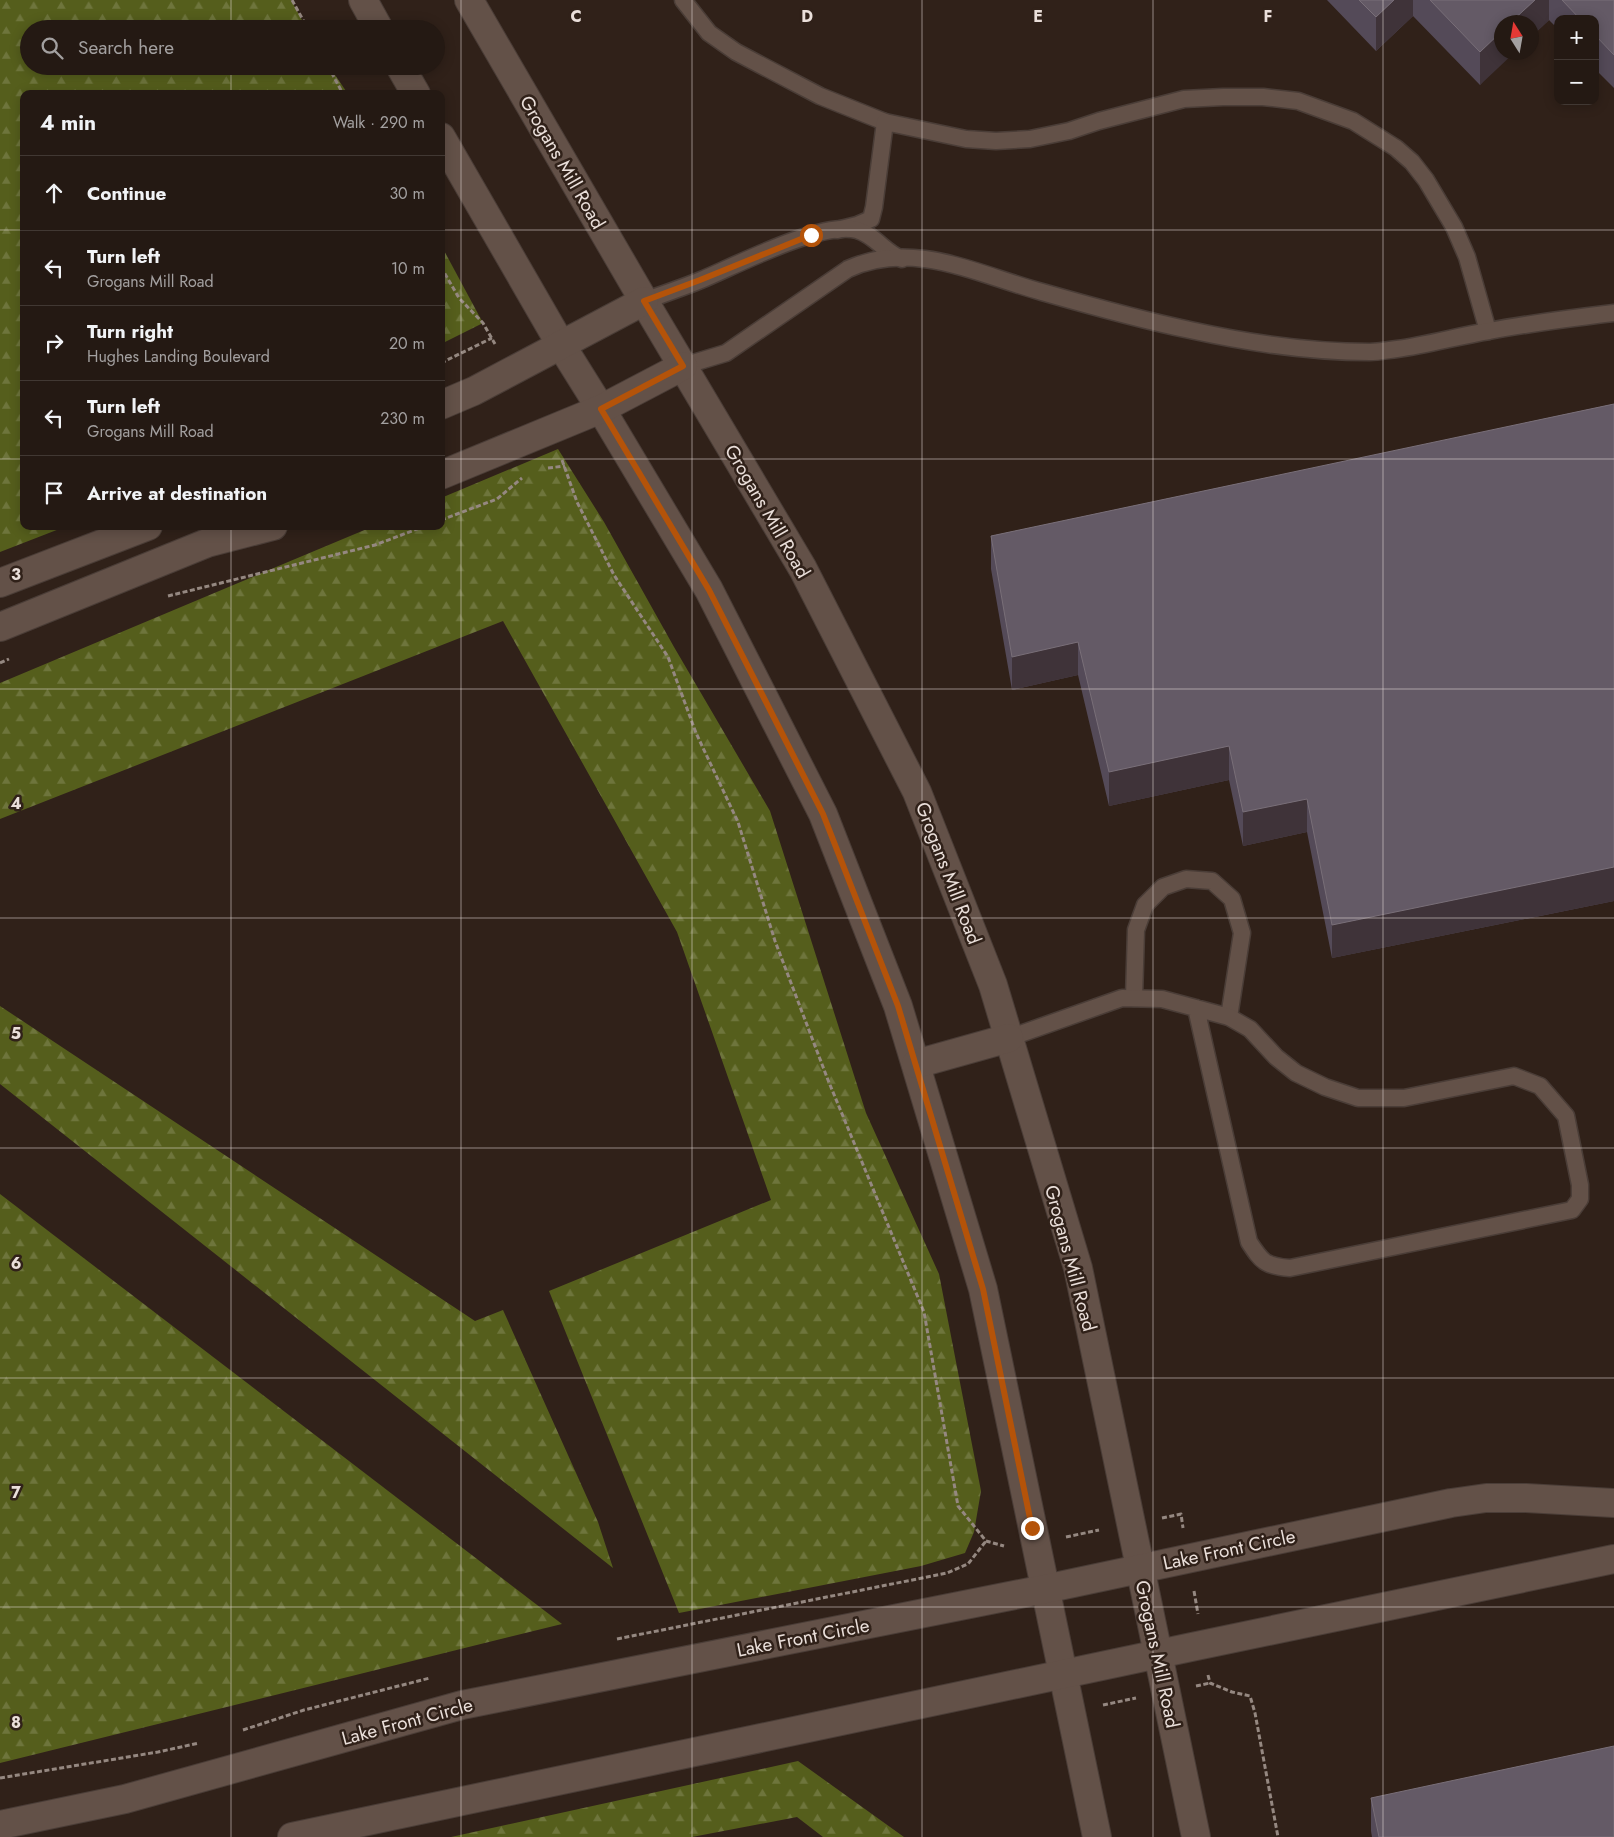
<!DOCTYPE html>
<html lang="en">
<head>
<meta charset="utf-8">
<style>
  :root { --surface:#241913; --page:#2c221c; --text:#f1f3f6; --muted:#a3a0a0; --line:#413833 }
  body { margin:0; font-family:Jost,sans-serif; background:var(--page); color:var(--text) }
  .controls { position:absolute; right:15px; top:15px; display:grid; overflow:hidden; border-radius:10px; box-shadow:0 2px 12px #0003 }
  .controls button { width:45px; height:45px; display:grid; place-items:center; padding:0; border:0; border-bottom:1px solid var(--line); background:var(--surface); color:var(--text); font:25px sans-serif }
  .compass { position:absolute; left:1494px; top:15px; width:45px; height:45px; border-radius:50%; background:var(--surface); box-shadow:0 2px 12px #0003; rotate:349deg }
  .stop { position:absolute; width:15px; height:15px; margin:-11px; border:4px solid #b45309; border-radius:50%; background:#fff }
  .stop.end { background:#b45309; border-color:#fff; box-shadow:0 1px 5px #0008 }
  .list { margin:0; padding:0; list-style:none }
  h2 { display:flex; justify-content:space-between; align-items:center; height:65px; margin:0; padding:0 20px; font-size:21px }
  h2 small { font-size:16px; font-weight:400; color:var(--muted) }
  .list li { display:grid; grid-template-columns:32px 1fr auto; gap:15px; align-items:center; box-sizing:border-box; height:75px; padding:0 20px; border-top:1px solid var(--line) }
  .list b { display:block; font-size:19px; white-space:nowrap }
  .list p { margin:0; font-size:16px; white-space:nowrap; color:var(--muted) }
  .list em { font-size:16px; font-style:normal; color:var(--muted) }
  .icon { flex:none; width:28px; height:28px; fill:none; stroke:currentColor; stroke-width:2; stroke-linecap:round; stroke-linejoin:round }
  .map { position:relative; flex:none; width:1614px; height:1837px; overflow:hidden }
  .search { position:absolute; background:var(--surface); box-shadow:0 2px 12px #0003; left:20px; top:20px; width:425px; height:55px; display:flex; align-items:center; gap:12px; box-sizing:border-box; padding:0 18px; border-radius:28px; color:var(--muted); font-size:19px }
  .panel { position:absolute; background:var(--surface); box-shadow:0 2px 12px #0003; left:20px; top:90px; width:425px; height:440px; border-radius:10px }
  .map>svg:first-child { display:block }
</style>
</head>
<body>
<div class="map">
<svg width="1614" height="1837" viewBox="0 0 1614 1837">
  <defs>
    <pattern id="forest-firs" width="22" height="20" patternUnits="userSpaceOnUse" patternTransform="scale(1.25)"><rect width="22" height="20" fill="#555e1c"/><path d="M5 1l3.5 6h-7zM16 11l3.5 6h-7z" fill="#6e753c"/></pattern>
  </defs>
  <rect width="100%" height="100%" fill="#302119"/>
  <g fill="url(#forest-firs)">
    <polygon points="0,0 291,0 307,29 29,29 29,66 329,66 348,94 24,94 24,526 67,526 0,552"/>
    <polygon points="441,245 483,323 441,344"/>
    <polygon points="558,449 604,522 674,647 770,811 866,1113 939,1274 981,1491 974,1532 965,1553 921,1566 679,1613 549,1291 771,1200 677,932 503,621 0,819 0,683 374,526 441,526 441,498"/>
    <polygon points="0,1006 475,1321 503,1310 598,1522 613,1568 0,1084"/>
    <polygon points="0,1194 562,1624 0,1763"/>
    <polygon points="798,1761 904,1837 823,1837 797,1817 692,1837 451,1837"/>
  </g>
  <g fill="none" stroke-linecap="round" stroke-linejoin="round">
    <g stroke="#4a3d37" stroke-width="19">
      <g id="lane">
        <polyline points="683,0 709,33 736,52 820,96 885,122"/>
        <polyline points="837,230 857,225 871,219 874,207 885,122 966,139 996,141 1030,139 1069,131 1099,121 1184,99 1223,97 1263,97 1298,101 1353,121 1396,148 1412,162 1426,180 1454,227 1467,257 1488,331"/>
        <path d="M644,301c19,-7 38,-13 57,-21 36,-15 120,-59 156,-50 18,5 28,23 45,29"/>
        <path d="M683,366l43,-13 122,-84c65,-30 131,6 194,23 49,14 99,28 148,38 59,13 120,22 180,22 9,0 18,-2 27,-3 31,-4 61,-13 92,-18 42,-8 83,-13 125,-18"/>
        <polyline points="1134,998 1136,930 1145,905 1163,887 1186,879 1212,881 1232,899 1242,933 1229,1017"/>
        <path d="M1009,1038l113,-40 40,1 67,18 21,12 26,28 20,16 29,14 33,11h46l110,-22 26,10 26,30 14,69v14l-8,11 -282,58c-25,-2 -28,-6 -41,-26l-53,-234"/>
      </g>
    </g>
    <g stroke="#4a3d37" stroke-width="30">
      <g id="secondary">
        <polyline points="363,0 379,29"/>
        <polyline points="469,0 644,301 803,569 917,792 993,985 1078,1268 1196,1837"/>
        <polyline points="400,66 416,94"/>
        <polyline points="441,137 561,345 601,409 709,590 823,814 898,1006 983,1289 1097,1837"/>
        <polyline points="441,405 474,391 644,301"/>
        <polyline points="441,475 601,409 683,366"/>
        <polyline points="0,583 148,526"/>
        <polyline points="0,627 207,543 273,526"/>
        <polyline points="916,1064 1009,1038"/>
        <polyline points="0,1825 125,1799 462,1705 1045,1589 1451,1503 1486,1498 1526,1498 1614,1503"/>
        <path d="M292,1837c441,-93 881,-187 1322,-278"/>
      </g>
    </g>
    <g stroke="#958881" stroke-width="3" stroke-dasharray="5 2.5" stroke-linecap="butt">
      <polyline points="292,0 308,29"/>
      <polyline points="328,66 343,94"/>
      <polyline points="441,267 459,298 483,323 495,344"/>
      <polyline points="441,363 492,338"/>
      <polyline points="562,460 577,502 614,575 668,657 696,733 738,822 775,941 828,1080 924,1312 958,1506 986,1541 1004,1546"/>
      <polyline points="548,468 565,466"/>
      <polyline points="441,520 497,499 522,478"/>
      <polyline points="168,596 375,545 425,526"/>
      <polyline points="0,663 9,659"/>
      <polyline points="1162,1518 1181,1514 1183,1528"/>
      <polyline points="1066,1537 1099,1530"/>
      <polyline points="1194,1591 1198,1614"/>
      <polyline points="617,1639 947,1573 968,1564 986,1541"/>
      <polyline points="1208,1675 1210,1683 1232,1692 1250,1696 1255,1713 1278,1837"/>
      <polyline points="1196,1686 1210,1683"/>
      <polyline points="1103,1705 1136,1698"/>
      <polyline points="243,1730 304,1710 430,1678"/>
      <polyline points="0,1778 158,1752 199,1743"/>
    </g>
    <use href="#lane" stroke="#635148" stroke-width="16"/>
    <use href="#secondary" stroke="#635148" stroke-width="28"/>
  </g>
  <g fill="#544a58">
    <polygon points="1327,0 1614,0 1614,88 1595,69 1595,19 1558,19 1558,29 1549,20 1532,36 1532,22 1480,85 1413,16 1376,51"/>
    <polygon points="1614,404 1614,901 1332,958 1307,832 1243,846 1229,780 1109,806 1078,675 1012,690 991,569 991,536"/>
    <polygon points="1371,1798 1614,1837 1372,1837 1371,1831"/>
  </g>
  <g fill="#3f3339">
    <polygon points="1394,0 1413,0 1413,16 1376,51 1376,17"/>
    <polygon points="1535,0 1549,0 1549,20 1532,36 1532,22 1511,22"/>
    <polygon points="1502,31 1502,52 1515,52 1480,85 1480,52"/>
    <polygon points="1078,642 1078,675 1012,690 1012,657"/>
    <polygon points="1229,746 1229,780 1109,806 1109,772"/>
    <polygon points="1307,799 1307,832 1243,846 1243,812"/>
    <polygon points="1614,867 1614,901 1332,958 1332,925"/>
  </g>
  <g fill="#645a66" stroke="#796f78">
    <polygon points="1359,0 1394,0 1376,17"/>
    <polygon points="1430,0 1535,0 1511,22 1502,22 1502,31 1480,52"/>
    <polygon points="1562,0 1614,0 1614,55 1595,35 1595,19 1580,19"/>
    <polygon points="1614,404 1614,867 1332,925 1307,799 1243,812 1229,746 1109,772 1078,642 1012,657 991,536"/>
    <polygon points="1614,1746 1614,1837 1379,1837 1371,1798"/>
  </g>
  <g fill="none" stroke-linecap="round" stroke-linejoin="round">
    <polyline stroke="#b45309" stroke-width="6" points="811,235 700,280 644,301 683,366 601,409 709,590 823,814 898,1006 983,1289 1032,1528"/>
  </g>
  <path fill="none" stroke="#eadfda" stroke-width="1" stroke-opacity="0.55" d="M231,0v29M461,0v1837M692,0v1837M922,0v1837M1153,0v1837M1383,0v1837M231,66v28M0,230h24M441,230h1173M0,459h24M441,459h1173M231,526v1311M0,689h1614M0,918h1614M0,1148h1614M0,1378h1614M0,1607h1614"/>
  <g text-anchor="middle" stroke-width="5" stroke-linejoin="round" paint-order="stroke">
    <g font-size="19" fill="#eadfda" stroke="#302119">
      <text transform="translate(563 162) rotate(60)" y="7">Grogans Mill Road</text>
      <text transform="translate(768 511) rotate(60)" y="7">Grogans Mill Road</text>
      <text transform="translate(949 873) rotate(69)" y="7">Grogans Mill Road</text>
      <text transform="translate(1071 1258) rotate(75)" y="7">Grogans Mill Road</text>
      <text transform="translate(1229 1549) rotate(-12)" y="7">Lake Front Circle</text>
      <text transform="translate(803 1637) rotate(-11)" y="7">Lake Front Circle</text>
      <text transform="translate(1158 1654) rotate(78)" y="7">Grogans Mill Road</text>
      <text transform="translate(407 1721) rotate(-15)" y="7">Lake Front Circle</text>
    </g>
  </g>
  <g font-size="16" text-anchor="middle" font-weight="bold" fill="#eadfda" stroke="#302119" stroke-width="5" stroke-linejoin="round" paint-order="stroke">
    <text x="576" y="22">C</text>
    <text x="807" y="22">D</text>
    <text x="1038" y="22">E</text>
    <text x="1268" y="22">F</text>
    <text x="16" y="580">3</text>
    <text x="16" y="809">4</text>
    <text x="16" y="1039">5</text>
    <text x="16" y="1269">6</text>
    <text x="16" y="1498">7</text>
    <text x="16" y="1728">8</text>
  </g>
</svg>
<div class="controls">
<button>+</button>
<button>−</button>
</div>
<svg class="compass" viewBox="-18 -18 36 36"><path d="M0-13l5 13h-10z" fill="#e53935"/><path d="M0 13l5-13h-10z" fill="#a3a0a0"/></svg>
<div class="stop" style="left:811px;top:235px"></div>
<div class="stop end" style="left:1032px;top:1528px"></div>
<div class="search"><svg class="icon" aria-label="search" viewBox="0 0 24 24"><circle cx="10" cy="10" r="6"/><path d="M15 15l6 6"/></svg>Search here</div>
<section class="panel">
<h2>4 min<small>Walk · 290 m</small></h2>
<ul class="list">
<li><svg class="icon" aria-label="ahead" viewBox="0 0 24 24"><path d="M12 20V5M6 11l6-6 6 6"/></svg><div><b>Continue</b></div><em>30 m</em></li>
<li><svg class="icon" aria-label="left" viewBox="0 0 24 24"><path d="M17 20v-9H6M10 6l-5 5 5 5"/></svg><div><b>Turn left</b><p>Grogans Mill Road</p></div><em>10 m</em></li>
<li><svg class="icon" aria-label="right" viewBox="0 0 24 24"><path d="M7 20v-9h11M14 6l5 5-5 5"/></svg><div><b>Turn right</b><p>Hughes Landing Boulevard</p></div><em>20 m</em></li>
<li><svg class="icon" aria-label="left" viewBox="0 0 24 24"><path d="M17 20v-9H6M10 6l-5 5 5 5"/></svg><div><b>Turn left</b><p>Grogans Mill Road</p></div><em>230 m</em></li>
<li><svg class="icon" aria-label="arrive" viewBox="0 0 24 24"><path d="M6 21V4h12l-3 4 3 4H6"/></svg><div><b>Arrive at destination</b></div></li>
</ul>
</section>
</div>
</body>
</html>
